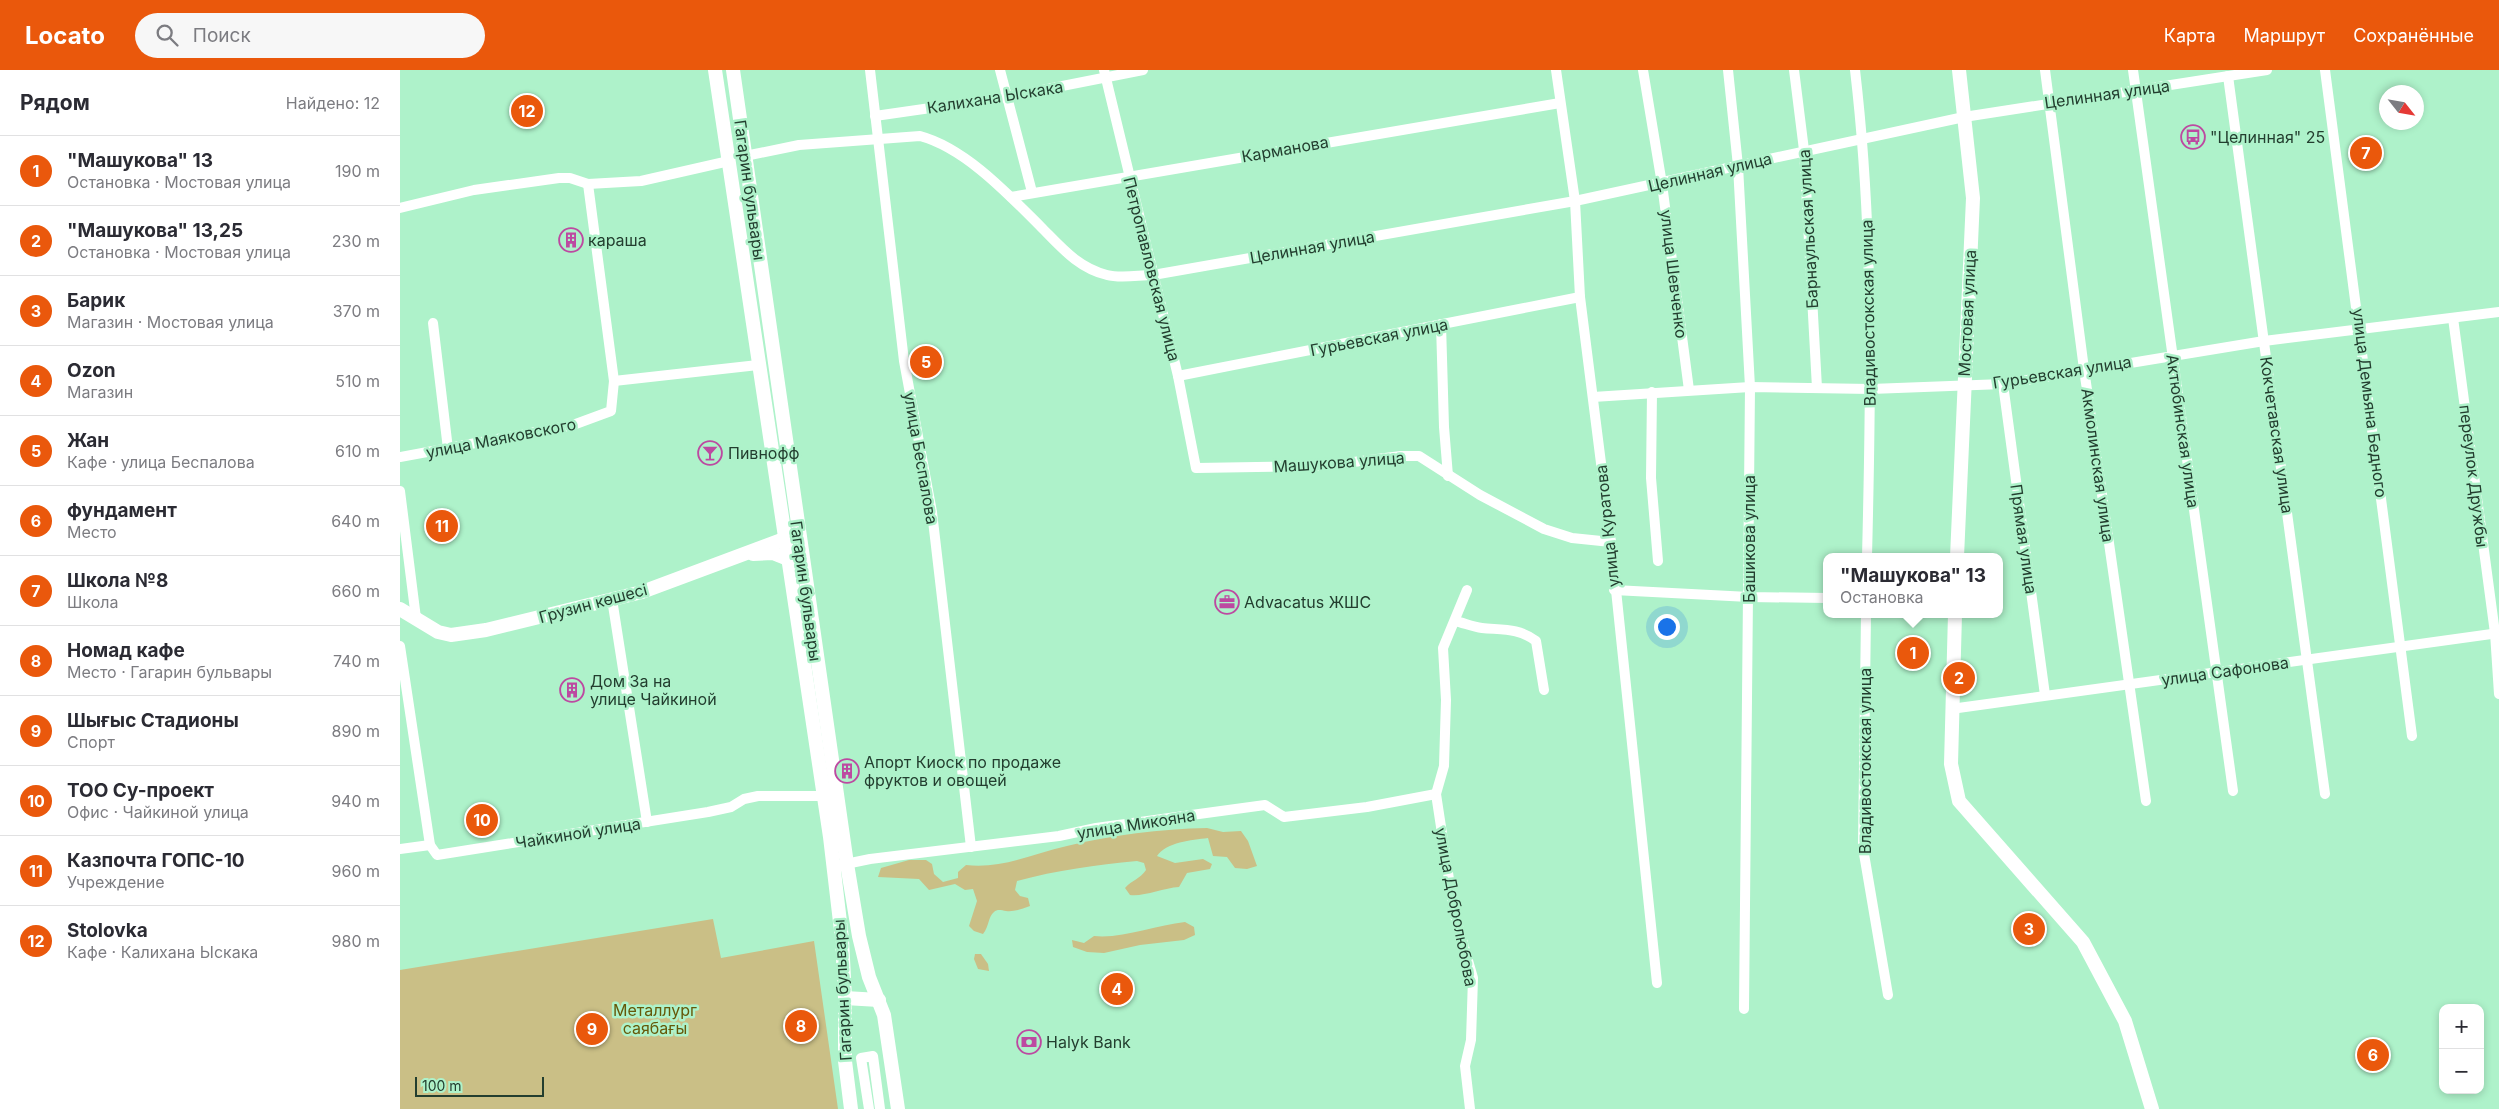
<!DOCTYPE html>
<html lang="ru">
<head>
<meta charset="utf-8">
<style>
  :root { --surface:#fff; --page:#f7f7f7; --text:#2b2b33; --muted:#7c7c81; --line:#e1e1e2; --accent:#ea580c }
  body { margin:0; font-family:Inter,sans-serif; background:var(--page); color:var(--text) }
  .controls { position:absolute; right:15px; bottom:15px; display:grid; overflow:hidden; border-radius:10px; box-shadow:0 2px 8px #0003 }
  .controls button { width:45px; height:45px; display:grid; place-items:center; padding:0; border:0; border-bottom:1px solid var(--line); background:var(--surface); color:var(--text); font:25px sans-serif }
  .compass { position:absolute; left:1979px; top:15px; width:45px; height:45px; border-radius:50%; background:var(--surface); box-shadow:0 2px 8px #0003; rotate:121deg }
  .scale { position:absolute; left:15px; bottom:12px; width:129px; box-sizing:border-box; padding-left:5px; border:2px solid #233e2f; border-top:0; font-size:14px; line-height:18px; white-space:nowrap; color:#233e2f; -webkit-text-stroke:4px #aef2ca; paint-order:stroke }
  .you { position:absolute; left:1266px; top:556px; width:18px; height:18px; margin:-12px; border:4px solid #fff; border-radius:50%; background:#1a73e8; box-shadow:0 0 0 8px #1a73e833 }
  .badge { display:grid; place-items:center; width:32px; height:32px; border-radius:50%; background:var(--accent); color:#fff; font-size:16px; font-weight:700 }
  .pin { position:absolute; translate:-50% -50%; border:2px solid #fff; box-shadow:0 1px 5px #0006 }
  .popup { position:absolute; left:1423px; top:483px; width:180px; height:65px; box-sizing:border-box; display:grid; place-content:center; border-radius:10px; background:var(--surface); filter:drop-shadow(0 1px 4px #0005); font-size:16px; white-space:nowrap; color:var(--muted) }
  .popup b { font-size:19px; color:var(--text) }
  .popup::after { content:''; position:absolute; left:50%; top:100%; margin-left:-10px; border:10px solid transparent; border-top-color:var(--surface) }
  .list { margin:0; padding:0; list-style:none }
  h2 { display:flex; justify-content:space-between; align-items:center; height:65px; margin:0; padding:0 20px; font-size:21px }
  h2 small { font-size:16px; font-weight:400; color:var(--muted) }
  .list li { display:grid; grid-template-columns:32px 1fr auto; gap:15px; align-items:center; box-sizing:border-box; height:70px; padding:0 20px; border-top:1px solid var(--line) }
  .list b { display:block; font-size:19px; white-space:nowrap }
  .list p { margin:0; font-size:16px; white-space:nowrap; color:var(--muted) }
  .list em { font-size:16px; font-style:normal; color:var(--muted) }
  .icon { flex:none; width:28px; height:28px; fill:none; stroke:currentColor; stroke-width:2; stroke-linecap:round; stroke-linejoin:round }
  .map { position:relative; flex:none; width:2099px; height:1039px; overflow:hidden }
  header { display:flex; align-items:center; gap:30px; box-sizing:border-box; height:70px; padding:0 25px; background:var(--accent); color:#fff }
  header strong { font-size:24px }
  nav { display:flex; gap:28px; margin-inline-start:auto; font-size:18px }
  .search { width:350px; height:45px; background:var(--page); display:flex; align-items:center; gap:12px; box-sizing:border-box; padding:0 18px; border-radius:28px; color:var(--muted); font-size:19px }
  main { display:flex }
  aside { flex:1; background:var(--surface) }
  .map>svg:first-child { display:block }
</style>
</head>
<body>
<header>
<strong>Locato</strong>
<div class="search"><svg class="icon" aria-label="search" viewBox="0 0 24 24"><circle cx="10" cy="10" r="6"/><path d="M15 15l6 6"/></svg>Поиск</div>
<nav><a>Карта</a><a>Маршрут</a><a>Сохранённые</a></nav>
</header>
<main>
<aside>
<h2>Рядом<small>Найдено: 12</small></h2>
<ul class="list">
<li><span class="badge">1</span><div><b>&quot;Машукова&quot; 13</b><p>Остановка · Мостовая улица</p></div><em>190 m</em></li>
<li><span class="badge">2</span><div><b>&quot;Машукова&quot; 13,25</b><p>Остановка · Мостовая улица</p></div><em>230 m</em></li>
<li><span class="badge">3</span><div><b>Барик</b><p>Магазин · Мостовая улица</p></div><em>370 m</em></li>
<li><span class="badge">4</span><div><b>Ozon</b><p>Магазин</p></div><em>510 m</em></li>
<li><span class="badge">5</span><div><b>Жан</b><p>Кафе · улица Беспалова</p></div><em>610 m</em></li>
<li><span class="badge">6</span><div><b>фундамент</b><p>Место</p></div><em>640 m</em></li>
<li><span class="badge">7</span><div><b>Школа №8</b><p>Школа</p></div><em>660 m</em></li>
<li><span class="badge">8</span><div><b>Номад кафе</b><p>Место · Гагарин бульвары</p></div><em>740 m</em></li>
<li><span class="badge">9</span><div><b>Шығыс Стадионы</b><p>Спорт</p></div><em>890 m</em></li>
<li><span class="badge">10</span><div><b>ТОО Су-проект</b><p>Офис · Чайкиной улица</p></div><em>940 m</em></li>
<li><span class="badge">11</span><div><b>Казпочта ГОПС-10</b><p>Учреждение</p></div><em>960 m</em></li>
<li><span class="badge">12</span><div><b>Stolovka</b><p>Кафе · Калихана Ыскака</p></div><em>980 m</em></li>
</ul>
</aside>
<div class="map">
<svg width="2099" height="1039" viewBox="0 0 2099 1039">
  <rect width="100%" height="100%" fill="#aef2ca"/>
  <g fill="#cabf86">
    <path d="M807,758l16,4 18,-1 7,10 9,25 -10,3 -12,-1 -8,-11 -14,-1 -5,-18c-17,2 -41,4 -51,18l18,7 28,-4 9,5 -2,5 -23,4 -8,14c-16,1 -36,10 -49,8l-5,-7c7,-8 15,-9 21,-18l-2,-7 -7,-2c-41,4 -80,9 -120,20l-2,9 5,6 8,2 2,8c-8,3 -16,6 -24,5 -5,-1 -9,-2 -12,1 -6,5 -5,15 -11,22l-9,-3 -5,-5 8,-25 -4,-12 -8,1 -10,-6 -26,6 -10,-11 -41,-2 3,-9 28,-8h17l6,4 2,10 9,8 15,-4v-6l8,-7c36,4 66,-11 101,-19 45,-11 93,-17 140,-18z"/>
    <polygon points="313,849 321,888 414,871 438,1039 0,1039 0,900"/>
    <path d="M785,852l9,5 1,8 -11,5 -44,5 -36,8 -17,-1 -14,-5 -1,-7 12,3 10,-7c28,3 62,-11 91,-14z"/>
    <polygon points="575,884 581,884 588,894 589,901 578,899 574,889"/>
  </g>
  <g fill="none" stroke-linecap="round" stroke-linejoin="round">
    <g stroke="#fff" stroke-width="10">
      <polyline points="470,0 504,291 532,442 571,777"/>
      <polyline points="600,0 632,122"/>
      <polyline points="704,0 778,306 796,398 922,396 1001,386 1019,386 1080,425 1144,459 1172,468 1211,472"/>
      <polyline points="1156,0 1175,131 1180,227 1211,472 1257,913"/>
      <polyline points="1243,0 1262,114 1289,320"/>
      <polyline points="1328,0 1338,96 1350,317 1344,939"/>
      <polyline points="1394,0 1404,80 1417,318"/>
      <path d="M1455,0c19,161 16,325 12,487"/>
      <polyline points="1645,0 1684,299 1746,731"/>
      <polyline points="1733,0 1833,721"/>
      <polyline points="1925,0 2012,666"/>
      <polyline points="1828,6 1925,724"/>
      <polyline points="475,46 607,27 743,0"/>
      <path d="M345,86l54,-11 121,-9c45,12 88,58 121,91 20,20 37,41 66,48 14,4 32,0 46,0l422,-74 389,-84 303,-47"/>
      <polyline points="611,127 1160,33"/>
      <polyline points="0,138 74,120 159,108 170,108 188,114 241,111 329,91"/>
      <polyline points="2053,248 2095,563 2099,624"/>
      <polyline points="33,253 48,379"/>
      <polyline points="1041,254 1044,357 1048,406"/>
      <polyline points="778,306 1180,227"/>
      <polyline points="214,311 358,295"/>
      <polyline points="1603,314 1645,625"/>
      <polyline points="1252,322 1251,408 1258,491"/>
      <polyline points="1193,327 1350,317 1471,319 1603,314 1864,271 2099,242"/>
      <polyline points="0,387 173,355 211,341 214,311 188,114"/>
      <polyline points="0,421 16,548"/>
      <polyline points="1067,520 1043,578 1046,630 1044,696 1036,724 1054,842 1073,908 1071,970 1065,996 1070,1039"/>
      <polyline points="1214,520 1349,527 1427,528"/>
      <polyline points="212,529 247,752"/>
      <polyline points="1466,544 1463,778 1488,925"/>
      <path d="M1055,551c9,2 18,6 27,7 21,2 37,0 54,13l8,49"/>
      <polyline points="0,576 30,775 37,785 308,742 331,737 344,729 358,726 422,726"/>
      <polyline points="1551,639 2099,563"/>
      <polyline points="0,779 30,775"/>
      <polyline points="441,795 470,789 659,766 696,758 865,735 884,747 967,737 1036,724"/>
      <polyline points="469,1039 461,988 473,986 480,1039"/>
    </g>
    <g stroke="#fff" stroke-width="14">
      <polyline points="315,0 430,767 442,869 445,928 445,991 451,1039"/>
      <polyline points="333,0 447,794 459,866 469,907 484,945 498,1039"/>
      <polyline points="353,484 373,483 388,489"/>
      <polyline points="1557,487 1573,128 1559,0"/>
      <polyline points="0,539 38,562 51,565 86,560 242,522 392,466"/>
      <polyline points="1555,544 1551,694 1559,731 1683,872 1725,951 1752,1039"/>
      <polyline points="445,928 479,930"/>
    </g>
  </g>
  <defs>
    <g id="bus-ring" transform="scale(1.25)"><circle r="9.5" fill="#aef2ca" stroke="#bd49a1" stroke-width="1.5"/><path d="M-5-6H5V4H4V6H2V4H-2V6H-4V4H-5ZM-3.5-4V0h7V-4ZM-3.5 1.2v1.5H-2V1.2ZM2 1.2v1.5H3.5V1.2Z" fill="#bd49a1"/></g>
    <g id="building-ring" transform="scale(1.25)"><circle r="9.5" fill="#aef2ca" stroke="#bd49a1" stroke-width="1.5"/><path d="M-4-6H4V6H1V3H-1V6H-4ZM-2.5-4.3h1.7v1.8h-1.7ZM.8-4.3h1.7v1.8H.8ZM-2.5-1h1.7V.8h-1.7ZM.8-1h1.7V.8H.8Z" fill="#bd49a1"/></g>
    <g id="bar-ring" transform="scale(1.25)"><circle r="9.5" fill="#aef2ca" stroke="#bd49a1" stroke-width="1.5"/><path d="M-6-5H6L.8 .8V4.5H3.5V6h-7V4.5H-.8V.8Z" fill="#bd49a1"/></g>
    <g id="office-ring" transform="scale(1.25)"><circle r="9.5" fill="#aef2ca" stroke="#bd49a1" stroke-width="1.5"/><path d="M-6-3h4V-5.5h4V-3h4V5H-6ZM-1-4.5V-3h2v-1.5ZM-6 0V1H6V0Z" fill="#bd49a1"/></g>
    <g id="bank-ring" transform="scale(1.25)"><circle r="9.5" fill="#aef2ca" stroke="#bd49a1" stroke-width="1.5"/><path d="M-6-4H6V4H-6ZM0-2.3a2.3 2.3 0 1 0 0 4.6a2.3 2.3 0 1 0 0-4.6Z" fill="#bd49a1"/></g>
  </defs>
  <g fill-rule="evenodd">
    <use href="#bus-ring" x="1793" y="67"/>
    <use href="#building-ring" x="171" y="170"/>
    <use href="#bar-ring" x="310" y="383"/>
    <use href="#office-ring" x="827" y="532"/>
    <use href="#building-ring" x="172" y="620"/>
    <use href="#building-ring" x="447" y="701"/>
    <use href="#bank-ring" x="629" y="972"/>
  </g>
  <g text-anchor="middle" stroke-width="5" stroke-linejoin="round" paint-order="stroke">
    <g font-size="16" fill="#233e2f" stroke="#aef2ca">
      <text transform="translate(1707 24) rotate(-8)" y="6">Целинная улица</text>
      <text transform="translate(595 27) rotate(-9)" y="6">Калихана Ыскака</text>
      <text transform="translate(885 79) rotate(-10)" y="6">Карманова</text>
      <text transform="translate(1310 102) rotate(-13)" y="6">Целинная улица</text>
      <text transform="translate(350 120) rotate(82)" y="6">Гагарин бульвары</text>
      <text transform="translate(1408 159) rotate(-93)" y="6">Барнаульская улица</text>
      <text transform="translate(912 177) rotate(-10)" y="6">Целинная улица</text>
      <text transform="translate(752 199) rotate(76)" y="6">Петропавловская улица</text>
      <text transform="translate(1274 204) rotate(83)" y="6">улица Шевченко</text>
      <text transform="translate(1468 243) rotate(-91)" y="6">Владивостокская улица</text>
      <text transform="translate(1567 243) rotate(-87)" y="6">Мостовая улица</text>
      <text transform="translate(979 267) rotate(-11)" y="6">Гурьевская улица</text>
      <text transform="translate(1662 302) rotate(-9)" y="6">Гурьевская улица</text>
      <text transform="translate(1970 333) rotate(83)" y="6">улица Демьяна Бедного</text>
      <text transform="translate(1783 361) rotate(82)" y="6">Актюбинская улица</text>
      <text transform="translate(1877 365) rotate(82)" y="6">Кокчетавская улица</text>
      <text transform="translate(101 368) rotate(-11)" y="6">улица Маяковского</text>
      <text transform="translate(521 388) rotate(80)" y="6">улица Беспалова</text>
      <text transform="translate(939 392) rotate(-4)" y="6">Машукова улица</text>
      <text transform="translate(1698 395) rotate(82)" y="6">Акмолинская улица</text>
      <text transform="translate(2074 406) rotate(83)" y="6">переулок Дружбы</text>
      <text transform="translate(1207 456) rotate(-96)" y="6">улица Куратова</text>
      <text transform="translate(1349 469) rotate(-90)" y="6">Башикова улица</text>
      <text transform="translate(1624 469) rotate(82)" y="6">Прямая улица</text>
      <text transform="translate(406 521) rotate(82)" y="6">Гагарин бульвары</text>
      <text transform="translate(193 533) rotate(-15)" y="6">Грузин көшесі</text>
      <text transform="translate(1825 601) rotate(-8)" y="6">улица Сафонова</text>
      <text transform="translate(1465 691) rotate(-90)" y="6">Владивостокская улица</text>
      <text transform="translate(736 754) rotate(-9)" y="6">улица Микояна</text>
      <text transform="translate(178 763) rotate(-9)" y="6">Чайкиной улица</text>
      <text transform="translate(1056 837) rotate(79)" y="6">улица Добролюбова</text>
      <text transform="translate(442 920) rotate(-93)" y="6">Гагарин бульвары</text>
    </g>
    <g font-size="16" fill="#233e2f" stroke="#aef2ca" text-anchor="start">
      <text x="1810" y="73">"Целинная" 25</text>
      <text x="188" y="176">караша</text>
      <text x="328" y="389">Пивнофф</text>
      <text x="844" y="538">Advacatus ЖШС</text>
      <text x="190" y="617">Дом 3а на<tspan x="190" dy="18">улице Чайкиной</tspan></text>
      <text x="464" y="698">Апорт Киоск по продаже<tspan x="464" dy="18">фруктов и овощей</tspan></text>
      <text x="646" y="978">Halyk Bank</text>
    </g>
    <g font-size="16" fill="#655809" stroke="#aef2ca">
      <text x="255" y="946">Металлург<tspan x="255" dy="18">саябағы</tspan></text>
    </g>
  </g>
</svg>
<div class="controls">
<button>+</button>
<button>−</button>
</div>
<svg class="compass" viewBox="-18 -18 36 36"><path d="M0-13l5 13h-10z" fill="#e53935"/><path d="M0 13l5-13h-10z" fill="#7c7c81"/></svg>
<div class="scale">100 m</div>
<div class="you"></div>
<div class="pin badge" style="left:1513px;top:583px">1</div>
<div class="popup"><b>&quot;Машукова&quot; 13</b>Остановка</div>
<div class="pin badge" style="left:1559px;top:608px">2</div>
<div class="pin badge" style="left:1629px;top:859px">3</div>
<div class="pin badge" style="left:717px;top:919px">4</div>
<div class="pin badge" style="left:526px;top:292px">5</div>
<div class="pin badge" style="left:1973px;top:985px">6</div>
<div class="pin badge" style="left:1966px;top:83px">7</div>
<div class="pin badge" style="left:401px;top:956px">8</div>
<div class="pin badge" style="left:192px;top:959px">9</div>
<div class="pin badge" style="left:82px;top:750px">10</div>
<div class="pin badge" style="left:42px;top:456px">11</div>
<div class="pin badge" style="left:127px;top:41px">12</div>
</div>
</main>
</body>
</html>
